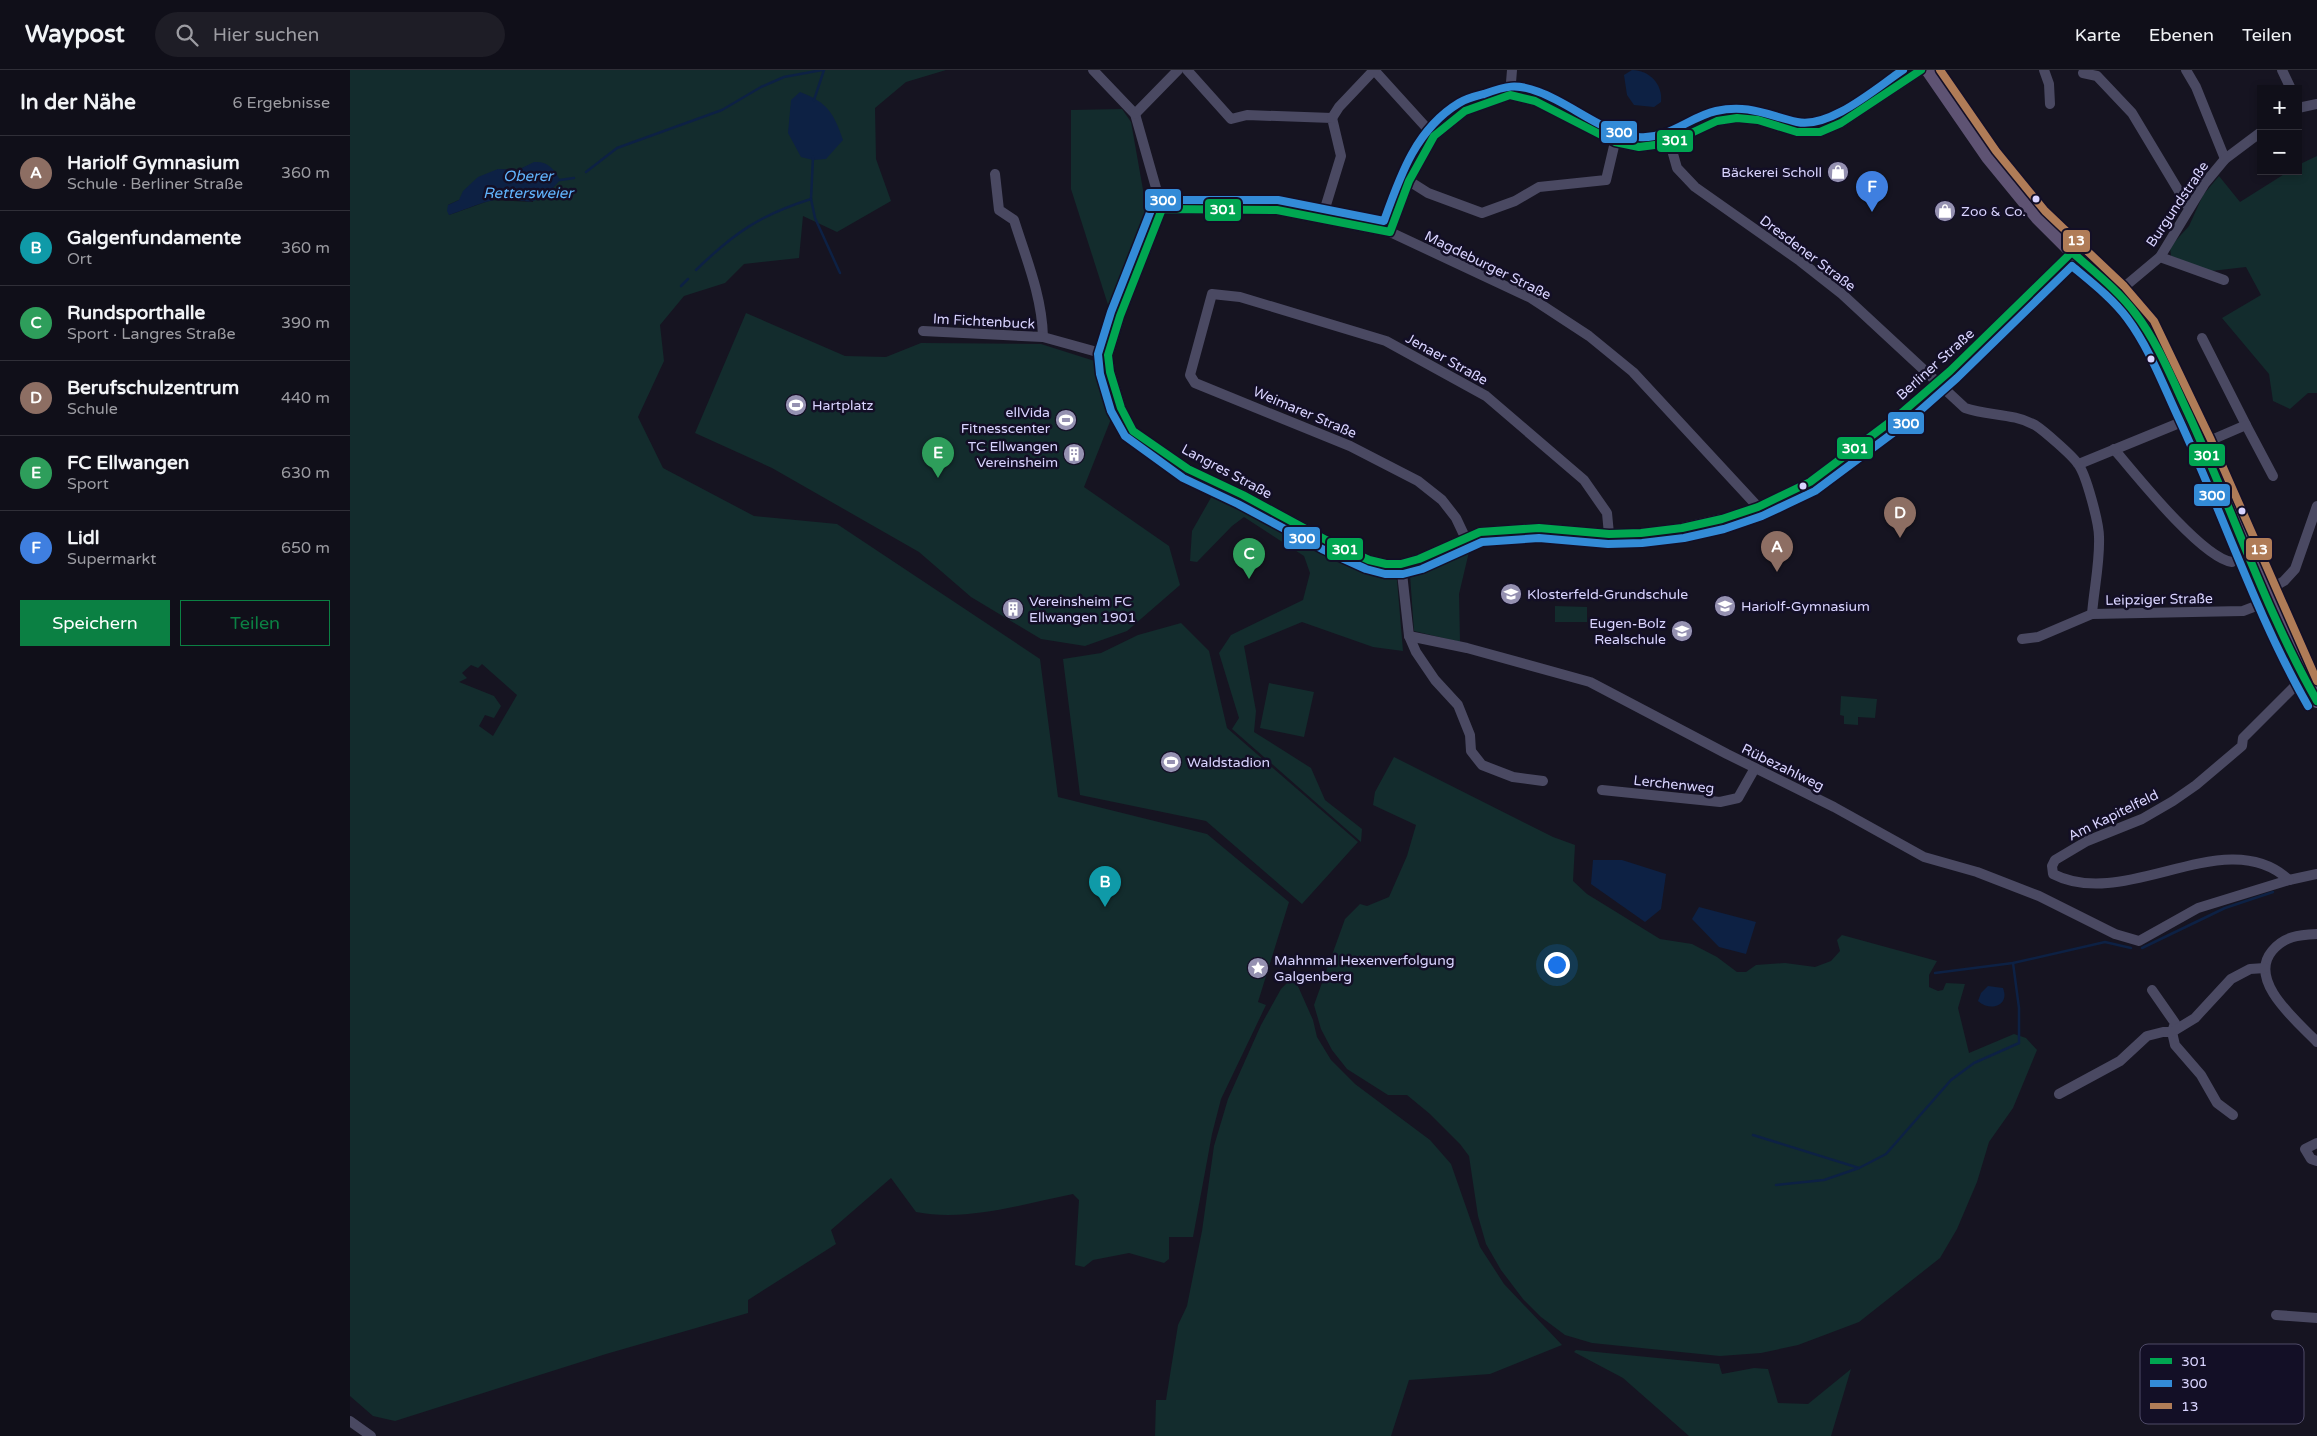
<!DOCTYPE html>
<html lang="de">
<head>
<meta charset="utf-8">
<style>
  :root { --surface:#100f19; --page:#1e1d26; --text:#f1f3f6; --muted:#9c9ca2; --line:#302f38; --accent:#0b8043 }
  body { margin:0; font-family:"Varela Round",sans-serif; background:var(--page); color:var(--text) }
  .controls { position:absolute; right:15px; top:15px; display:grid; overflow:hidden; border-radius:0px; box-shadow:0 2px 8px #0003 }
  .controls button { width:45px; height:45px; display:grid; place-items:center; padding:0; border:0; border-bottom:1px solid var(--line); background:var(--surface); color:var(--text); font:25px sans-serif }
  .you { position:absolute; left:1206px; top:894px; width:18px; height:18px; margin:-12px; border:4px solid #fff; border-radius:50%; background:#1a73e8; box-shadow:0 0 0 8px #1a73e833 }
  .badge { display:grid; place-items:center; width:32px; height:32px; border-radius:50%; background:var(--accent); color:#fff; font-size:16px; font-weight:700 }
  .pin { position:absolute; translate:-50% -41px; filter:drop-shadow(0 1px 2px #0008) }
  .pin::after { content:''; position:absolute; top:26px; width:18px; height:15px; background:inherit; clip-path:polygon(0 0,100% 0,50% 100%) }
  .list { margin:0; padding:0; list-style:none }
  h2 { display:flex; justify-content:space-between; align-items:center; height:65px; margin:0; padding:0 20px; font-size:21px }
  h2 small { font-size:16px; font-weight:400; color:var(--muted) }
  .list li { display:grid; grid-template-columns:32px 1fr auto; gap:15px; align-items:center; box-sizing:border-box; height:75px; padding:0 20px; border-top:1px solid var(--line) }
  .list b { display:block; font-size:19px; white-space:nowrap }
  .list p { margin:0; font-size:16px; white-space:nowrap; color:var(--muted) }
  .list em { font-size:16px; font-style:normal; color:var(--muted) }
  .actions { display:flex; gap:10px; padding:15px 20px }
  .actions a { flex:1; padding:11px 0; border:1px solid var(--accent); border-radius:0px; text-align:center; font-size:18px; color:var(--accent) }
  .actions .main { background:var(--accent); color:#fff }
  .icon { flex:none; width:28px; height:28px; fill:none; stroke:currentColor; stroke-width:2; stroke-linecap:round; stroke-linejoin:round }
  .map { position:relative; flex:none; width:1967px; height:1366px; overflow:hidden }
  header { display:flex; align-items:center; gap:30px; box-sizing:border-box; height:70px; padding:0 25px; background:var(--surface); border-bottom:1px solid var(--line) }
  header strong { font-size:24px }
  nav { display:flex; gap:28px; margin-inline-start:auto; font-size:18px }
  .search { width:350px; height:45px; background:var(--page); display:flex; align-items:center; gap:12px; box-sizing:border-box; padding:0 18px; border-radius:28px; color:var(--muted); font-size:19px }
  main { display:flex }
  aside { flex:1; background:var(--surface) }
  .map>svg:first-child { display:block }
</style>
</head>
<body>
<header>
<strong>Waypost</strong>
<div class="search"><svg class="icon" aria-label="search" viewBox="0 0 24 24"><circle cx="10" cy="10" r="6"/><path d="M15 15l6 6"/></svg>Hier suchen</div>
<nav><a>Karte</a><a>Ebenen</a><a>Teilen</a></nav>
</header>
<main>
<aside>
<h2>In der Nähe<small>6 Ergebnisse</small></h2>
<ul class="list">
<li><span class="badge" style="background:#8d6e63">A</span><div><b>Hariolf Gymnasium</b><p>Schule · Berliner Straße</p></div><em>360 m</em></li>
<li><span class="badge" style="background:#0f9aa8">B</span><div><b>Galgenfundamente</b><p>Ort</p></div><em>360 m</em></li>
<li><span class="badge" style="background:#2e9e5b">C</span><div><b>Rundsporthalle</b><p>Sport · Langres Straße</p></div><em>390 m</em></li>
<li><span class="badge" style="background:#8d6e63">D</span><div><b>Berufschulzentrum</b><p>Schule</p></div><em>440 m</em></li>
<li><span class="badge" style="background:#2e9e5b">E</span><div><b>FC Ellwangen</b><p>Sport</p></div><em>630 m</em></li>
<li><span class="badge" style="background:#3f7fe0">F</span><div><b>Lidl</b><p>Supermarkt</p></div><em>650 m</em></li>
</ul>
<div class="actions"><a class="main">Speichern</a><a>Teilen</a></div>
</aside>
<div class="map">
<svg width="1967" height="1366" viewBox="0 0 1967 1366">
  <rect width="100%" height="100%" fill="#161421"/>
  <g fill="#132c2d" fill-rule="evenodd">
    <path d="M0,0h596l-40,12 -31,26 1,51 15,42 -54,31 -34,-16 -4,42 -55,6 -19,19 -41,13 -24,29 4,36 -26,56 25,51 91,48 83,8 203,135 18,138 149,37 82,68 -31,100 8,3 -45,94 -9,35 -19,103h-24v22l-5,4 -35,-10 -36,7 -9,7 -9,-2 4,-65 -6,-6c-50,10 -106,28 -157,18l-25,-34 -60,52 5,14 -88,56v13l-142,41 -211,67 -22,-5 -23,-20zM184,93l-1,39 -42,-2 -42,15 -1,-10 11,-5 39,-31 20,1zM132,594l35,31 -24,41 -14,-10 6,-11 9,3 7,-12 -7,-10 -35,-14 8,-4 -5,-5 9,-8 7,3z"/>
    <polygon points="772,39 781,52 795,131 795,166 760,241 721,119 721,40"/>
    <polygon points="1967,86 1967,323 1958,323 1940,339 1923,331 1919,304 1872,248 1911,225 1896,197 1861,201 1821,186 1820,177 1839,156 1853,125 1869,106 1890,132 1939,101 1948,101 1948,95"/>
    <polygon points="396,243 495,286 536,287 571,273 691,274 751,293 761,349 734,417 819,476 830,515 777,561 735,576 691,569 621,527 569,482 422,398 345,363"/>
    <polygon points="867,417 988,480 1032,498 1047,510 1053,581 1023,577 952,552 894,576 906,641 904,662 961,698 975,730 1012,759 1011,772 882,659 889,648 869,583 881,565 953,530 960,503 954,486 894,447 882,456 847,492 840,491 842,461"/>
    <polygon points="1122,469 1109,524 1110,572 1064,561 1060,505 1071,493"/>
    <polygon points="1205,536 1237,537 1237,552 1205,552"/>
    <polygon points="831,553 859,581 877,658 1008,772 952,834 856,751 730,725 713,589 751,583 788,565"/>
    <polygon points="919,613 964,622 954,667 910,658"/>
    <polygon points="1491,626 1527,629 1525,648 1508,647 1508,655 1494,654 1494,646 1490,645"/>
    <polygon points="1044,687 1203,767 1225,775 1223,811 1237,824 1310,869 1342,874 1367,887 1387,902 1396,902 1406,895 1435,893 1465,897 1481,891 1490,881 1487,870 1492,865 1587,891 1579,905 1579,917 1588,921 1593,920 1596,913 1615,914 1608,938 1619,983 1664,964 1676,968 1687,980 1663,1038 1639,1072 1627,1112 1607,1159 1590,1188 1509,1252 1448,1275 1411,1283 1370,1286 1242,1273 1215,1265 1191,1247 1173,1229 1151,1200 1136,1174 1128,1146 1119,1086 1110,1074 1080,1044 1057,1025 1038,1025 997,999 982,980 971,959 964,935 995,849 1010,834 1017,836 1039,827 1057,786 1066,755 1023,735 1025,722"/>
    <polygon points="939,911 947,914 963,950 967,967 981,990 1005,1014 1080,1070 1101,1094 1130,1177 1154,1214 1212,1275 1140,1304 1059,1310 1041,1366 805,1366 806,1330 816,1330 828,1255 837,1236 852,1161 864,1076 878,1029 911,955 931,919"/>
    <polygon points="1226,1280 1369,1294 1372,1304 1404,1298 1418,1299 1428,1333 1458,1334 1501,1299 1481,1366 1339,1366 1273,1308 1224,1282"/>
  </g>
  <g fill="#0d2144">
    <path d="M1282,0c17,0 31,14 29,32l-7,5 -20,-2 -7,-10 -3,-20z"/>
    <path d="M450,22c28,11 33,20 43,48l-17,19 -13,1 -12,-3 -13,-24 3,-33z"/>
    <path d="M184,92c14,-1 20,7 26,18 -32,38 -35,12 -70,21 -14,3 -28,10 -41,14l-2,-4 1,-6 11,-5 4,-9 15,-14 20,-8 20,1z"/>
    <polygon points="1243,790 1272,790 1316,804 1311,839 1295,852 1241,814"/>
    <polygon points="1349,837 1406,852 1396,884 1369,877 1342,849"/>
    <path d="M1638,916l15,2c7,18 -13,24 -25,13l3,-8z"/>
  </g>
  <g fill="none" stroke-linecap="round" stroke-linejoin="round">
    <g stroke="#0d2144" stroke-width="2.5">
      <polyline points="464,30 474,0"/>
      <polyline points="463,87 461,129 465,148 490,203"/>
      <polyline points="236,102 267,78 372,40 411,17 434,7 472,0"/>
      <polyline points="210,110 224,108"/>
      <path d="M346,200c38,-37 64,-55 115,-71"/>
      <polyline points="331,216 338,209"/>
      <polyline points="1792,878 1875,838 1923,822"/>
      <polyline points="1585,903 1663,893 1755,872 1781,878"/>
      <polyline points="1403,1065 1509,1098"/>
      <polyline points="1426,1115 1474,1110 1509,1098 1536,1084 1601,1010 1624,993 1669,973 1669,938 1663,893"/>
    </g>
    <g stroke="#4a4962" stroke-width="10">
      <polyline points="743,0 785,44 812,139 770,246 758,285 760,302 771,338 783,361 838,399 893,425 976,470 1019,490 1036,494 1051,494 1069,489 1130,462 1189,458 1259,464 1291,463 1332,458 1372,449 1408,437 1460,412 1548,346 1600,301 1722,182"/>
      <polyline points="837,0 881,49 897,45 982,48 991,86 972,148"/>
      <polyline points="1024,0 1084,66"/>
      <polyline points="1694,0 1699,14 1700,34"/>
      <polyline points="1836,0 1846,17 1875,89"/>
      <polyline points="1932,0 1941,19"/>
      <polyline points="1733,3 1747,6 1782,43 1839,138"/>
      <polyline points="1160,25 1162,0"/>
      <polyline points="1948,38 1967,34"/>
      <polyline points="785,44 828,0"/>
      <polyline points="982,48 989,37 1024,0"/>
      <path d="M1320,73l7,25 18,19 105,74 42,33 123,114c23,8 48,5 70,17 8,5 38,31 43,39 8,10 21,59 21,73 1,25 -5,52 -7,77"/>
      <path d="M645,104l4,36 15,10c12,38 28,76 29,117"/>
      <polyline points="1059,111 1078,123 1132,143 1165,131 1189,117 1256,110 1265,72"/>
      <polyline points="812,139 927,140 1040,162 1181,228 1239,266 1283,302 1408,437"/>
      <polyline points="1040,162 1059,111 1084,66 1115,41 1160,25 1185,31 1265,72 1289,77 1320,73 1367,51 1387,48 1408,50 1447,62 1470,62 1491,53 1571,0"/>
      <polyline points="1810,187 1874,210"/>
      <polyline points="1767,223 1810,187 1855,113 1875,89 1911,62"/>
      <polyline points="573,261 693,267 758,285"/>
      <polyline points="1852,268 1896,355"/>
      <polyline points="1852,374 1896,355 1923,406"/>
      <path d="M1764,379c21,25 88,109 118,113"/>
      <polyline points="1729,394 1839,349"/>
      <polyline points="1115,467 1106,448 1092,430 1068,411 1000,376 845,313 840,305 862,224 890,227 1036,271 1136,326 1234,410 1257,443 1259,464"/>
      <polyline points="1051,494 1059,566 1066,582 1085,610 1108,635 1120,665 1121,681 1132,695 1163,707 1193,711"/>
      <polyline points="1915,522 1934,511 1945,499 1967,436"/>
      <polyline points="1059,566 1117,578 1240,612 1377,684 1484,737 1574,787 1627,802 1689,826 1765,864 1789,871 1848,838 1939,810 1967,804"/>
      <polyline points="1672,569 1688,567 1742,544 1893,541 1919,531"/>
      <polyline points="1252,720 1370,732 1388,728 1405,698"/>
      <path d="M1939,810c-63,-59 -163,32 -236,-6l-1,-8 3,-6 32,-19 55,-22 31,-18 23,-16 46,-39 1,-8 51,-51 11,-7"/>
      <path d="M1967,864c-18,1 -33,2 -45,17 -25,30 26,71 45,91"/>
      <polyline points="1802,920 1825,953 1822,962 1825,975 1851,1005 1867,1033 1883,1045"/>
      <polyline points="1709,1024 1770,991 1797,966 1813,962 1822,962 1845,948 1881,909 1900,899 1915,898"/>
      <polyline points="1967,1073 1955,1079 1961,1089 1967,1091"/>
      <polyline points="1926,1245 1967,1248"/>
      <polyline points="0,1351 21,1366"/>
    </g>
    <polyline stroke="#5e5373" stroke-width="14" points="1578,0 1638,87 1688,148 1722,182 1767,223 1795,256 1852,374 1955,610 1967,631"/>
    <g stroke="#130f26" stroke-width="11">
      <path id="bus-1" d="M1571,0l-80,53 -21,9h-23l-39,-12 -21,-2 -20,3 -47,22 -31,4 -24,-5 -80,-41 -25,-6 -45,16 -31,25 -25,45 -19,51 -113,-22 -115,-1 -42,107 -12,39 2,17 11,36 12,23 55,38 55,26 83,45 43,20 17,4h15l18,-5 61,-27 59,-4 70,6 32,-1 41,-5 40,-9 36,-12 52,-25 88,-66 52,-45 122,-119c21,19 46,38 63,61 23,30 37,66 53,100 44,95 77,197 129,288"/>
    </g>
    <g stroke="#130f26" stroke-width="11">
      <path id="bus-2" d="M1553,0c-27,18 -73,59 -106,52 -30,-7 -49,-18 -81,-11 -27,6 -48,29 -78,26 -36,-4 -66,-33 -99,-45 -23,-9 -33,-6 -55,2 -8,2 -17,4 -25,9 -43,26 -59,73 -75,118l-106,-21h-120l-5,5 -42,107 -13,42 2,20 11,37 14,25 58,42 55,26 84,45 44,20 19,5h18l19,-5 60,-27 57,-4 69,6 34,-1 42,-5 40,-9 38,-13 53,-25 90,-67 52,-46 115,-112c19,16 40,32 55,52 23,31 36,67 52,101 44,95 77,196 129,287"/>
    </g>
    <g stroke="#130f26" stroke-width="11">
      <polyline id="bus-3" points="1590,0 1646,81 1695,141 1774,216 1804,251 1861,370 1967,611"/>
    </g>
    <use href="#bus-1" stroke="#00a651" stroke-width="8"/>
    <use href="#bus-2" stroke="#338bd7" stroke-width="8"/>
    <use href="#bus-3" stroke="#b07c57" stroke-width="8"/>
  </g>
  <defs>
    <g id="shop-disc" transform="scale(1.125)"><circle r="9.5" fill="#9591b1" stroke="#130f26"/><path d="M-5-2.5h2.3a2.7 3.5 0 0 1 5.4 0H5L5.5 6h-11ZM-1.5-2.5h3a1.5 2.3 0 0 0-3 0Z" fill="#fff"/></g>
    <g id="stadium-disc" transform="scale(1.125)"><circle r="9.5" fill="#9591b1" stroke="#130f26"/><path d="M0-5a6.5 5 0 1 0 0 10a6.5 5 0 1 0 0-10ZM-3.5-1.8h7v3.6h-7Z" fill="#fff"/></g>
    <g id="building-disc" transform="scale(1.125)"><circle r="9.5" fill="#9591b1" stroke="#130f26"/><path d="M-4-6H4V6H1V3H-1V6H-4ZM-2.5-4.3h1.7v1.8h-1.7ZM.8-4.3h1.7v1.8H.8ZM-2.5-1h1.7V.8h-1.7ZM.8-1h1.7V.8H.8Z" fill="#fff"/></g>
    <g id="school-disc" transform="scale(1.125)"><circle r="9.5" fill="#9591b1" stroke="#130f26"/><path d="M0-5L7-2L0 1L-7-2ZM-4 1L0 2.5L4 1V4Q0 6-4 4Z" fill="#fff"/></g>
    <g id="sight-disc" transform="scale(1.125)"><circle r="9.5" fill="#9591b1" stroke="#130f26"/><path d="M0-6L1.8-2.2L6-1.7L2.9 1.2L3.7 5.4L0 3.3L-3.7 5.4L-2.9 1.2L-6-1.7L-1.8-2.2Z" fill="#fff"/></g>
  </defs>
  <g fill-rule="evenodd">
    <use href="#shop-disc" x="1488" y="102"/>
    <use href="#shop-disc" x="1595" y="141"/>
    <use href="#stadium-disc" x="446" y="335"/>
    <use href="#stadium-disc" x="716" y="350"/>
    <use href="#building-disc" x="724" y="384"/>
    <use href="#school-disc" x="1161" y="524"/>
    <use href="#school-disc" x="1375" y="536"/>
    <use href="#building-disc" x="663" y="539"/>
    <use href="#school-disc" x="1332" y="561"/>
    <use href="#stadium-disc" x="821" y="692"/>
    <use href="#sight-disc" x="908" y="898"/>
  </g>
  <g fill="#d9d4ff" stroke="#130f26" stroke-width="2">
    <circle cx="1686" cy="129" r="4.5"/>
    <circle cx="1801" cy="289" r="4.5"/>
    <circle cx="1453" cy="416" r="4.5"/>
    <circle cx="1892" cy="441" r="4.5"/>
  </g>
  <g text-anchor="middle" stroke-width="5" stroke-linejoin="round" paint-order="stroke">
    <g font-size="14" fill="#d9d4ff" stroke="#130f26" text-anchor="start">
      <text x="1472" y="107" text-anchor="end">Bäckerei Scholl</text>
      <text x="1611" y="146">Zoo &amp; Co.</text>
      <text x="462" y="340">Hartplatz</text>
      <text x="700" y="347" text-anchor="end">ellVida<tspan x="700" dy="16">Fitnesscenter</tspan></text>
      <text x="708" y="381" text-anchor="end">TC Ellwangen<tspan x="708" dy="16">Vereinsheim</tspan></text>
      <text x="1177" y="529">Klosterfeld-Grundschule</text>
      <text x="679" y="536">Vereinsheim FC<tspan x="679" dy="16">Ellwangen 1901</tspan></text>
      <text x="1391" y="541">Hariolf-Gymnasium</text>
      <text x="1316" y="558" text-anchor="end">Eugen-Bolz<tspan x="1316" dy="16">Realschule</tspan></text>
      <text x="837" y="697">Waldstadion</text>
      <text x="924" y="895">Mahnmal Hexenverfolgung<tspan x="924" dy="16">Galgenberg</tspan></text>
    </g>
    <g font-size="14" fill="#d9d4ff" stroke="#130f26">
      <text transform="translate(1827 134) rotate(-56)" y="5">Burgundstraße</text>
      <text transform="translate(1458 183) rotate(37)" y="5">Dresdener Straße</text>
      <text transform="translate(1138 195) rotate(26)" y="5">Magdeburger Straße</text>
      <text transform="translate(634 251) rotate(3)" y="5">Im Fichtenbuck</text>
      <text transform="translate(1097 289) rotate(29)" y="5">Jenaer Straße</text>
      <text transform="translate(1585 294) rotate(-42)" y="5">Berliner Straße</text>
      <text transform="translate(955 342) rotate(23)" y="5">Weimarer Straße</text>
      <text transform="translate(877 401) rotate(28)" y="5">Langres Straße</text>
      <text transform="translate(1809 529) rotate(-1)" y="5">Leipziger Straße</text>
      <text transform="translate(1433 697) rotate(26)" y="5">Rübezahlweg</text>
      <text transform="translate(1324 714) rotate(6)" y="5">Lerchenweg</text>
      <text transform="translate(1763 745) rotate(-26)" y="5">Am Kapitelfeld</text>
    </g>
    <g font-size="15" font-style="italic" fill="#62b6ff" stroke="#130f26">
      <text x="178" y="111">Oberer<tspan x="178" dy="17">Rettersweier</tspan></text>
    </g>
  </g>
  <rect x="1790" y="1274" width="164" height="80" rx="8" fill="#130f26" stroke="#4e4a67" stroke-width="1"/>
  <rect x="1800" y="1288" width="22" height="6" fill="#00a651"/>
  <rect x="1800" y="1310" width="22" height="7" fill="#338bd7"/>
  <rect x="1800" y="1333" width="22" height="6" fill="#b07c57"/>
  <g font-size="14" fill="#d9d4ff">
    <text x="1831" y="1296">301</text>
    <text x="1831" y="1318">300</text>
    <text x="1831" y="1341">13</text>
  </g>
  <g stroke="#130f26" stroke-width="2">
    <rect x="1250" y="50" width="38" height="24" rx="5" fill="#338bd7"/>
    <rect x="1306" y="59" width="38" height="24" rx="5" fill="#00a651"/>
    <rect x="794" y="118" width="38" height="24" rx="5" fill="#338bd7"/>
    <rect x="854" y="128" width="38" height="24" rx="5" fill="#00a651"/>
    <rect x="1712" y="159" width="29" height="24" rx="5" fill="#b07c57"/>
    <rect x="1537" y="341" width="38" height="24" rx="5" fill="#338bd7"/>
    <rect x="1486" y="366" width="38" height="24" rx="5" fill="#00a651"/>
    <rect x="1838" y="373" width="38" height="24" rx="5" fill="#00a651"/>
    <rect x="1843" y="413" width="38" height="24" rx="5" fill="#338bd7"/>
    <rect x="933" y="456" width="38" height="24" rx="5" fill="#338bd7"/>
    <rect x="976" y="467" width="38" height="24" rx="5" fill="#00a651"/>
    <rect x="1895" y="467" width="28" height="24" rx="5" fill="#b07c57"/>
  </g>
  <g font-size="14" text-anchor="middle" font-weight="bold" fill="#fff">
    <text x="1269" y="67">300</text>
    <text x="1325" y="75">301</text>
    <text x="813" y="135">300</text>
    <text x="873" y="144">301</text>
    <text x="1726" y="175">13</text>
    <text x="1556" y="358">300</text>
    <text x="1505" y="383">301</text>
    <text x="1857" y="390">301</text>
    <text x="1862" y="430">300</text>
    <text x="952" y="473">300</text>
    <text x="995" y="484">301</text>
    <text x="1909" y="484">13</text>
  </g>
</svg>
<div class="controls">
<button>+</button>
<button>−</button>
</div>
<div class="you"></div>
<div class="pin badge" style="left:1427px;top:502px;background:#8d6e63">A</div>
<div class="pin badge" style="left:755px;top:837px;background:#0f9aa8">B</div>
<div class="pin badge" style="left:899px;top:509px;background:#2e9e5b">C</div>
<div class="pin badge" style="left:1550px;top:468px;background:#8d6e63">D</div>
<div class="pin badge" style="left:588px;top:408px;background:#2e9e5b">E</div>
<div class="pin badge" style="left:1522px;top:142px;background:#3f7fe0">F</div>
</div>
</main>
</body>
</html>
